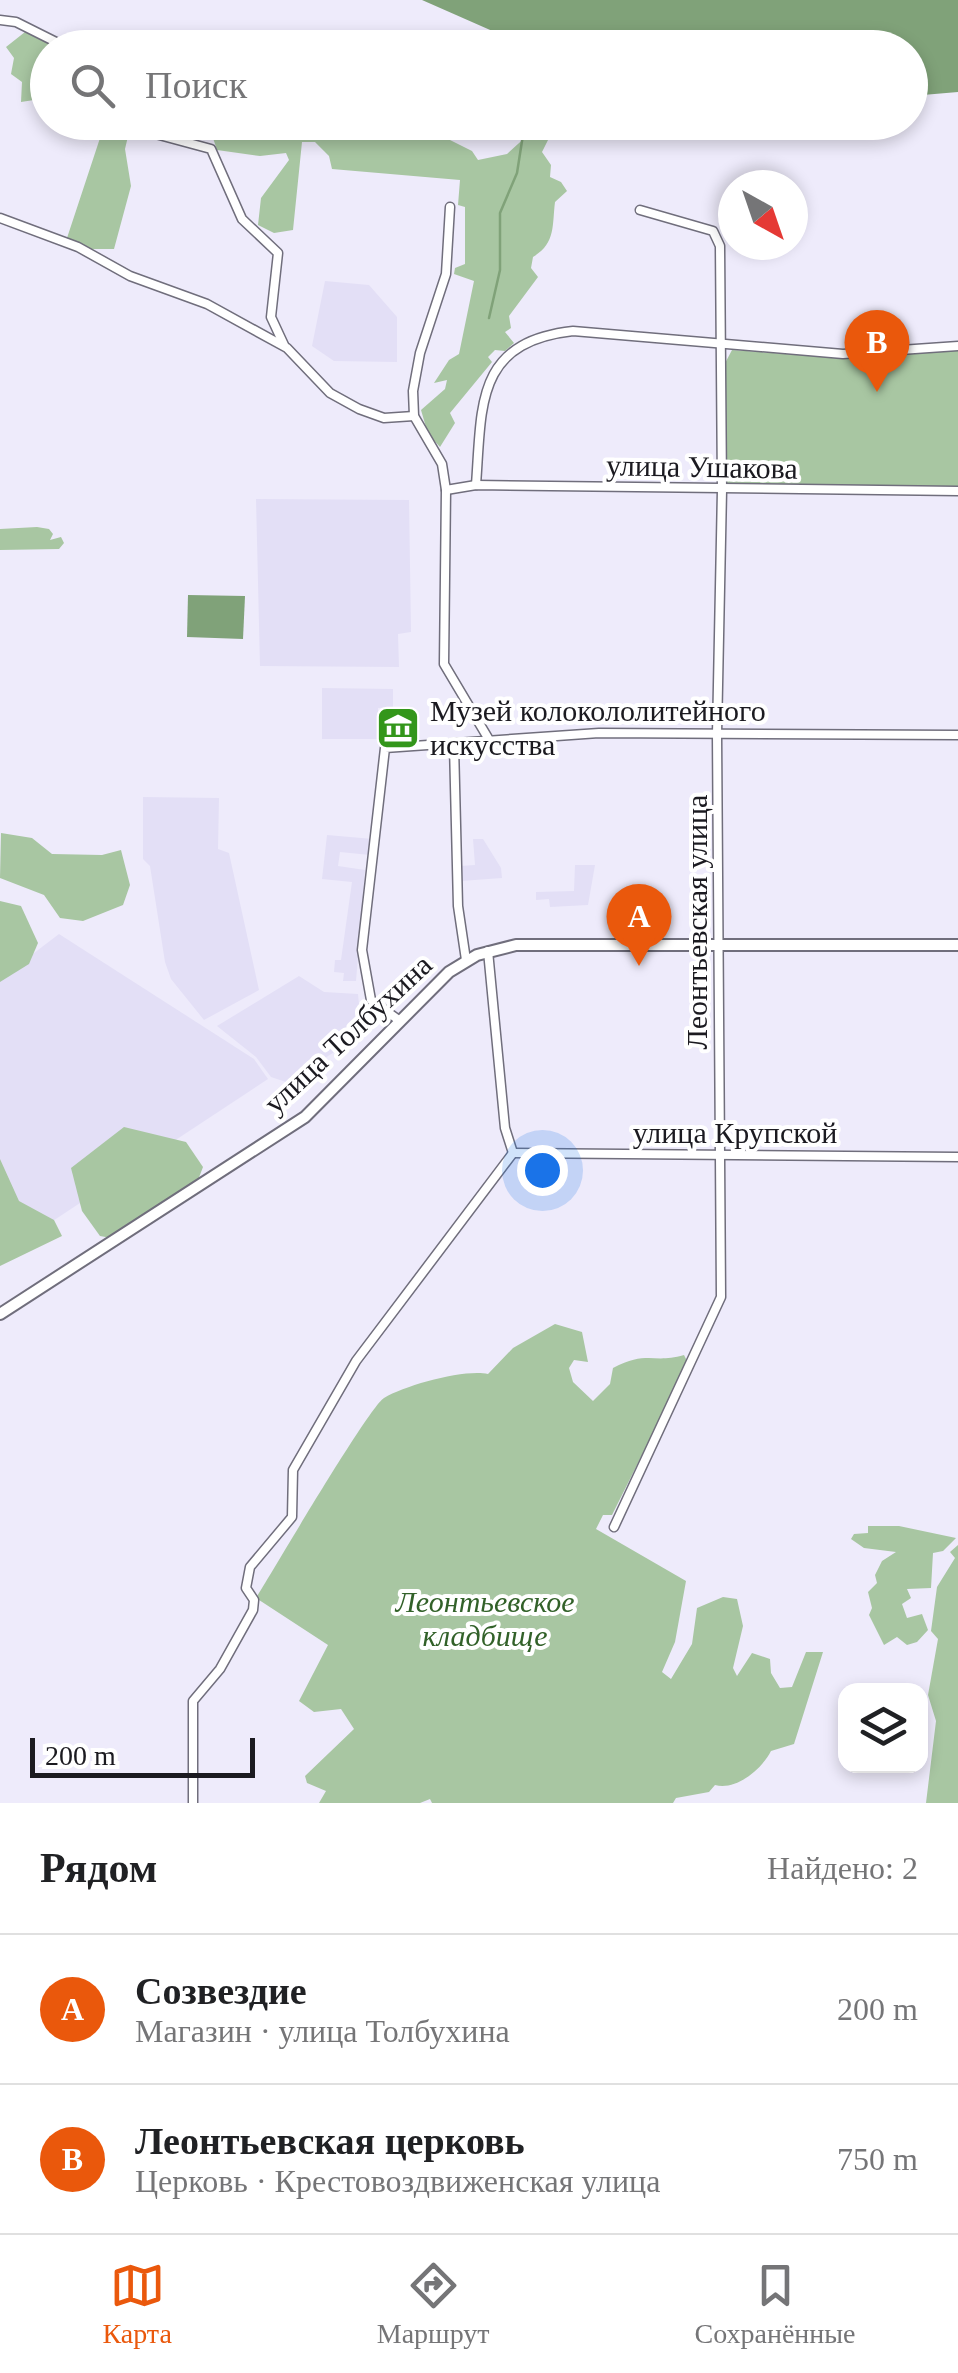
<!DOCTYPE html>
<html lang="ru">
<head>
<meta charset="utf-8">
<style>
  :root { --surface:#fff; --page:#f6f6f6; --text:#202124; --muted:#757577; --line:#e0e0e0; --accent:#ea580c }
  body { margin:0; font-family:"Times New Roman",serif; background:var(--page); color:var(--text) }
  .controls { position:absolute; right:30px; bottom:30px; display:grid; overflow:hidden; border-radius:20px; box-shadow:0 5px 15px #0003 }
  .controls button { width:90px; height:90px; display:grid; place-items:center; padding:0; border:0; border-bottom:2px solid var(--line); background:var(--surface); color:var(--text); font:50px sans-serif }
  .compass { position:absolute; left:718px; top:170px; width:90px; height:90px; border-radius:50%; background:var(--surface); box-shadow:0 5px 15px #0003; rotate:140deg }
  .scale { position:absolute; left:30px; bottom:25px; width:225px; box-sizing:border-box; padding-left:10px; border:5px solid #1b1a20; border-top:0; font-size:28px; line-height:35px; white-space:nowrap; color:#1b1a20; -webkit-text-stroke:8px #fff; paint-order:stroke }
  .you { position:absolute; left:542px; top:1170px; width:35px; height:35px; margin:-25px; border:8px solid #fff; border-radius:50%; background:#1a73e8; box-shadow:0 0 0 15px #1a73e833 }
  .badge { display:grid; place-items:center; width:65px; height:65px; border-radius:50%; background:var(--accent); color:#fff; font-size:32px; font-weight:700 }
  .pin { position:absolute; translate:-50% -82px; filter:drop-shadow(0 2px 5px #0008) }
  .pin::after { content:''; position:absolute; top:52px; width:35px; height:30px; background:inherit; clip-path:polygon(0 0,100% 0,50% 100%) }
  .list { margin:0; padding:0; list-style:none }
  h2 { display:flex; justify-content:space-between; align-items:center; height:130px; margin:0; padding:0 40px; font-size:42px }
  h2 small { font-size:32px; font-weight:400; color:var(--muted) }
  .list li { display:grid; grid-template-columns:65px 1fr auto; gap:30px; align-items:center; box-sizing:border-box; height:150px; padding:0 40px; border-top:2px solid var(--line) }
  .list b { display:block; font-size:38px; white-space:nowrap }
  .list p { margin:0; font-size:32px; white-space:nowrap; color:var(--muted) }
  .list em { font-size:32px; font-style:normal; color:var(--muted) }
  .icon { flex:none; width:55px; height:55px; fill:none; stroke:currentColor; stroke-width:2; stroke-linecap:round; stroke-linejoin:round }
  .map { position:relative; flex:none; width:958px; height:1803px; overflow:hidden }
  .search { position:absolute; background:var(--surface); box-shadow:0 5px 15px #0003; left:30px; right:30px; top:30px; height:110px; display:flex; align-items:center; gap:25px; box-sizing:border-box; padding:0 35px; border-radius:55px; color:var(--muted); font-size:38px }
  .sheet { height:430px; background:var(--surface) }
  nav { display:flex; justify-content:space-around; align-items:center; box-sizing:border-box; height:140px; border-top:2px solid var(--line); background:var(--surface); font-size:28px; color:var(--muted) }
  nav a { display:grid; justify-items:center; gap:5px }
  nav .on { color:var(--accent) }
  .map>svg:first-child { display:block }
</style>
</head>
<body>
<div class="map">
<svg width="958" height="1803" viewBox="0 0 958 1803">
  <rect width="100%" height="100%" fill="#eeebfb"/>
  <g fill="#e3dff6">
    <polygon points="325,281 369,285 397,317 397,362 334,361 312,346"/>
    <polygon points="256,499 409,500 411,632 398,634 399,667 260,666"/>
    <polygon points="322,688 393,689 393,707 378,708 378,739 322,739"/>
    <polygon points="143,797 219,798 218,849 229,853 259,990 204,1020 171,979 165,962 150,866 143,859"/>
    <polygon points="327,835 373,839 370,855 340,852 338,866 365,870 356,981 343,981 344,973 334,972 335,960 341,960 352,882 322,879"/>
    <polygon points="473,839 483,839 501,868 502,878 461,881 460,866 475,865"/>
    <polygon points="575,865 595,865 588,905 550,907 549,899 536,900 536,892 574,891"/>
    <polygon points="59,934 254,1059 268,1079 30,1236 0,1175 0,979"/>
    <polygon points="299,976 324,992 358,994 362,1035 286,1082 271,1077 256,1057 217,1026"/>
  </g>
  <g fill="#a8c6a2">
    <polygon points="25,32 60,47 48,48 47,98 21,102 22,82 11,74 14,58 6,47"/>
    <path d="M226,122h169l8,5 36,-4 7,15 26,13 6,9 29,-6 22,-20 14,-4 6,8 -7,14 9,13 -1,12 11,5 6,9 -12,11c-3,24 1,41 -22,55l-2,11 7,9 -29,39 2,12 -6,4 9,11 -9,8 -10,-1 -7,7 4,5 -42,51 5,10 -15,24 -12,-13 -7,-24 24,-21 2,-9 -13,3 15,-23 10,-6 15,-73 -20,-7 1,-6 10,-4v-57l-7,-2 2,-25 -128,-11 -3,-13 -14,-14h-13l-9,88 -19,3 -16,-8 3,-27 28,-38 -3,-7 -26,3 -43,-6 -6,-18z"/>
    <polygon points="110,127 129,132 125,149 131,186 114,249 91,249 67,238 102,132"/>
    <polygon points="732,350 844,358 958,350 958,487 727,487 723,481 723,367"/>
    <polygon points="37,527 49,529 53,534 50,540 61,537 64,543 59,549 0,550 0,529"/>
    <polygon points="1,833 32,838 52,854 102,855 121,850 130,885 123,905 83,921 60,918 44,895 0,878"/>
    <polygon points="0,901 21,906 38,943 29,964 0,982"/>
    <polygon points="124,1127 186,1142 203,1167 198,1180 111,1238 100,1236 82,1211 71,1168"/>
    <polygon points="0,1159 19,1201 54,1220 62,1236 0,1266"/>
    <path d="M555,1324l27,8 6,30 -14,-2 -5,8 4,14 20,19 17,-17 3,-16c35,-18 40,-4 71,-13l4,8 -76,152h-9l-7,14 90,52 -11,61 -13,30 9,7 21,-35 5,-36 26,-11 14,2 6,27 -10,42 4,8 15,-23 18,6 1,14 9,15 12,-1 14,-35h17l-29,92 -23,7c-9,18 -35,40 -56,34l-6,7 -33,6 -3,5h-241l-2,-4 -10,4h-101l7,-12 -19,-8 -2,-7 49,-47 -13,-20 -27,3 -15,-11 29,-56 -72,-47c18,-29 113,-191 128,-200 22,-13 80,-29 104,-24l25,-26z"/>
    <polygon points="868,1526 899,1526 956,1538 943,1551 933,1553 931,1588 907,1589 911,1598 902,1604 907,1618 922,1614 928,1630 917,1642 907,1645 897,1637 884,1645 869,1615 872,1608 868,1592 877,1583 875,1575 882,1561 896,1552 864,1548 851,1539 854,1534 868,1533"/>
    <polygon points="958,1545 958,1803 926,1803 936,1721 928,1695 938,1639 931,1631 937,1587 955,1558 950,1552"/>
  </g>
  <g fill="#80a279">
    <polygon points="422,0 958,0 958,92 911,96 910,48 638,48 604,36 529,47"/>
    <polygon points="188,595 245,596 243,639 187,637"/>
  </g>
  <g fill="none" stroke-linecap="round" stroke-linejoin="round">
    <polyline stroke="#80a279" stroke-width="2.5" points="489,318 500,270 500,213 517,173 525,122"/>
    <g stroke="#706e7c" stroke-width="11">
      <g id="minor">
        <polyline points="0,20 16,22 68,48"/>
        <polyline points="111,122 211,149 242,219 278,253 271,317 284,345"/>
        <polyline points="450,207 446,274 420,353 413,391 414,416 442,464 446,490 444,664 488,738"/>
        <polyline points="0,218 78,247 130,276 207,304 287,348 330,393 359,409 384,418 414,416"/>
        <path d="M476,485c6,-80 -1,-143 97,-154l270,23 115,-8"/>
        <polyline points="446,490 476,485 958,491"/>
        <polyline points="454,745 458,906 466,960"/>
        <polyline points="488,951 505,1128 513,1153"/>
        <polyline points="400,1021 371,1000 362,950 385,748 599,733 958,735"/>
        <polyline points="513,1153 958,1157"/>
        <polyline points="614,1527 721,1297 717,734 722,490 720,246 713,231 640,210"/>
        <polyline points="193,1803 193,1701 220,1669 253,1610 254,1600 246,1588 250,1567 292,1517 293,1470 356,1361 513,1153"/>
      </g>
    </g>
    <g stroke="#706e7c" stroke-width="14">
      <polyline id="major" points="0,1314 305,1117 449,972 477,955 516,945 958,945"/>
    </g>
    <use href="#minor" stroke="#fff" stroke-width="8"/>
    <use href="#major" stroke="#fff" stroke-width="10"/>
  </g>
  <defs>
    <g id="museum-square" transform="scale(2.25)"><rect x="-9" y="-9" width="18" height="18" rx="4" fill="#33961a" stroke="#fff"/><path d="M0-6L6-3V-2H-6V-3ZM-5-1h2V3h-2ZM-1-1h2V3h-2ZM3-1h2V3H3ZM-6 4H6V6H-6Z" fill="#fff"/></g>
  </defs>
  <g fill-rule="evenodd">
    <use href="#museum-square" x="398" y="728"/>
  </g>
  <g text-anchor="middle" stroke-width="8" stroke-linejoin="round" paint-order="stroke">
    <g font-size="30" fill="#1b1a20" stroke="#fff">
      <text transform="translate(702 467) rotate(1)" y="10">улица Ушакова</text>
      <text transform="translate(697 922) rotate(-90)" y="10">Леонтьевская улица</text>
      <text transform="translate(348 1034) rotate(-43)" y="10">улица Толбухина</text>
      <text x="735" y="1143">улица Крупской</text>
    </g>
    <g font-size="30" fill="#1b1a20" stroke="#fff" text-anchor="start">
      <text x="430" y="721">Музей колокололитейного<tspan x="430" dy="34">искусства</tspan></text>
    </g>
    <g font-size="30" font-style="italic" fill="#326129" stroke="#fff">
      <text x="485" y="1612">Леонтьевское<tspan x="485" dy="34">кладбище</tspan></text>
    </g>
  </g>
</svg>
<div class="controls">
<button><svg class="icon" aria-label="layers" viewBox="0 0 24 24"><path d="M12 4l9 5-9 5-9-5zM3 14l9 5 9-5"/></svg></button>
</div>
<svg class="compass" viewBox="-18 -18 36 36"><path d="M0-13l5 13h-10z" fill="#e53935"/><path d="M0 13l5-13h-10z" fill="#757577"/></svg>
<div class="scale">200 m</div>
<div class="you"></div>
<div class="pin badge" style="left:639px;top:966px">A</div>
<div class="pin badge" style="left:877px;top:392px">B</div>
<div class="search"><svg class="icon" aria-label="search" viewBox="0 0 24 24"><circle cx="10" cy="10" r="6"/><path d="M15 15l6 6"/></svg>Поиск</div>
</div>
<section class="sheet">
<h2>Рядом<small>Найдено: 2</small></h2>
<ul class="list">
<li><span class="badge">A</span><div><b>Созвездие</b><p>Магазин · улица Толбухина</p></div><em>200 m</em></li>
<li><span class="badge">B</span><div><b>Леонтьевская церковь</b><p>Церковь · Крестовоздвиженская улица</p></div><em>750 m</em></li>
</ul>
</section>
<nav>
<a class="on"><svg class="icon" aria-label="map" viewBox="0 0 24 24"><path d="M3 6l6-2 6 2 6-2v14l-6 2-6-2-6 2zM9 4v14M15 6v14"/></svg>Карта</a>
<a><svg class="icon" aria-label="directions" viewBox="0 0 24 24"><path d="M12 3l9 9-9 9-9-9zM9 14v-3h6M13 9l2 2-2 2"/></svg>Маршрут</a>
<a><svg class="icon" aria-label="saved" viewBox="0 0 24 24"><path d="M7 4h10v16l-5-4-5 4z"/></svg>Сохранённые</a>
</nav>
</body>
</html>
